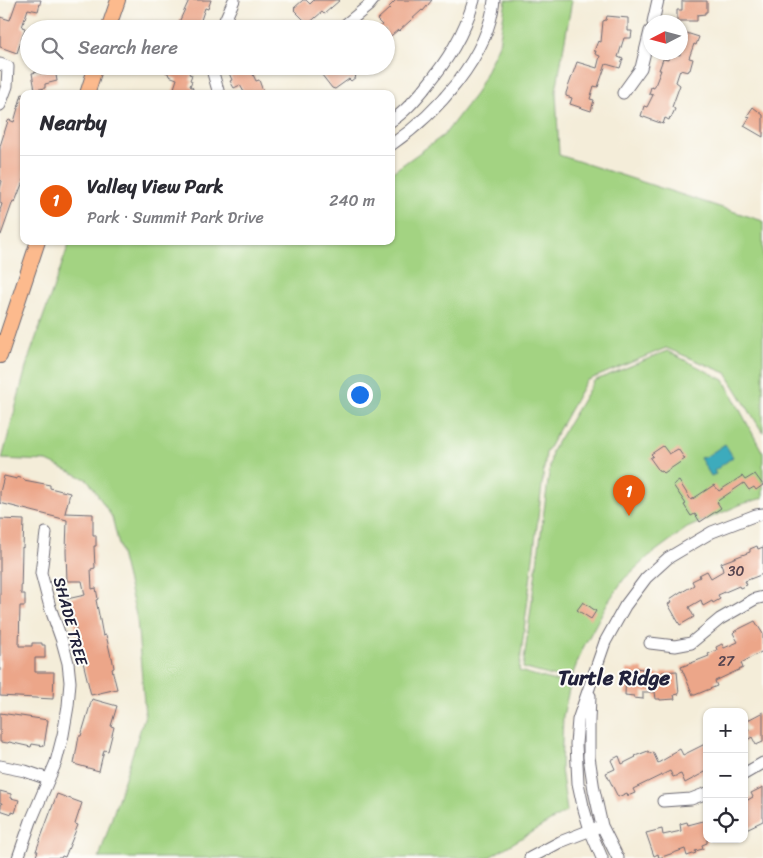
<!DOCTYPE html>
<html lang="en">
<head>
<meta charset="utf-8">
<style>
  :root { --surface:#fff; --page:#f7f7f7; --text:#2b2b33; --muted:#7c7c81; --line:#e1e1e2; --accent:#ea580c }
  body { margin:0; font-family:Sriracha,sans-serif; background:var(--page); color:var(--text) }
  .controls { position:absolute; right:15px; bottom:15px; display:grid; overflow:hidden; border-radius:10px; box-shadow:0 1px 4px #0004 }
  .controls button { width:45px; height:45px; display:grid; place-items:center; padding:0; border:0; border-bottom:1px solid var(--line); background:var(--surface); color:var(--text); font:25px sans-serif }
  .compass { position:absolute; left:643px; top:15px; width:45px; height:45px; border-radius:50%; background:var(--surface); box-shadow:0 1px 4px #0004; rotate:264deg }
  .you { position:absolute; left:359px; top:394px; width:18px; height:18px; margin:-12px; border:4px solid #fff; border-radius:50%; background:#1a73e8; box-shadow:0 0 0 8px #1a73e833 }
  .badge { display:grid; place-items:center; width:32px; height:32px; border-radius:50%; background:var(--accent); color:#fff; font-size:16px; font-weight:700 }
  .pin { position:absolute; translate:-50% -41px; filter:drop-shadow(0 1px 2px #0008) }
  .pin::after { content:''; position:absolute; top:26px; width:18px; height:15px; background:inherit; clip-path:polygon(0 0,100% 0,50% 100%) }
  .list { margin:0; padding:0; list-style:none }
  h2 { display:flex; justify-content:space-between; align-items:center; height:65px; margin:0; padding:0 20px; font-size:21px }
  h2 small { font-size:16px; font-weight:400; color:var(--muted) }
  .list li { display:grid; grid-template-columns:32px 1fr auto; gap:15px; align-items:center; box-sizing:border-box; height:90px; padding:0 20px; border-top:1px solid var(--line) }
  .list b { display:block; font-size:19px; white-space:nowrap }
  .list p { margin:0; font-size:16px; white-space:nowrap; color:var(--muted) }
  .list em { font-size:16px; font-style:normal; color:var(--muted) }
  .icon { flex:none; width:28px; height:28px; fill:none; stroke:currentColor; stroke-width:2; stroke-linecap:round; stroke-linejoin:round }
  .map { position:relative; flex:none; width:763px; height:858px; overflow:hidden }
  .search { position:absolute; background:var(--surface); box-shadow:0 1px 4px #0004; left:20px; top:20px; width:375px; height:55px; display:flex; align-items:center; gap:12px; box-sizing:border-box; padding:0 18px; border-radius:28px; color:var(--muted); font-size:19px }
  .panel { position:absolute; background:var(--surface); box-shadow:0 1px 4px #0004; left:20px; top:90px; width:375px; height:155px; border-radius:10px }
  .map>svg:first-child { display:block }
</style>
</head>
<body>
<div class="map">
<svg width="763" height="858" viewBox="0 0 763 858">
  <rect width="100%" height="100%" fill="#fdfcf7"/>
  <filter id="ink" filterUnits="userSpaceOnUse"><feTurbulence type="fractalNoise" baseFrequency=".02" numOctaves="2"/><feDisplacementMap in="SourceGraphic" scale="10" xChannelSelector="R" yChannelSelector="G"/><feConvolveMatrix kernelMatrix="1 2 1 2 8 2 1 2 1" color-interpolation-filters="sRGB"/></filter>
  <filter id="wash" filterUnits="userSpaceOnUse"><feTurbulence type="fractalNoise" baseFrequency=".0096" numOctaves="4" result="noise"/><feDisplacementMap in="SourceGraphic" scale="20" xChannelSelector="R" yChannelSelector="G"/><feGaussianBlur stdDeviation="1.12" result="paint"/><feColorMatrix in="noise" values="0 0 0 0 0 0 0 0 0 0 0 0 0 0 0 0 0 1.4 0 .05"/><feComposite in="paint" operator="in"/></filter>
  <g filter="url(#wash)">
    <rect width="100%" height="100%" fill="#f4edd9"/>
    <g fill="#a3d382" stroke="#627a5e">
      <polygon points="506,0 572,0 556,91 559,155 763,221 763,433 726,373 666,348 586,381 546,453 519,671 570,685 563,716 561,769 567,811 488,858 99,858 145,715 137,619 112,517 88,480 47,461 2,459 28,360 70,241 391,241 391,173 444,135 476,93 499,44"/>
      <polygon points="667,351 724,380 763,453 763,498 742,504 687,528 649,556 624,579 608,602 583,648 570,681 523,668 552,451 594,381"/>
    </g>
    <polygon fill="#3eabbc" stroke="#30667c" points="725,444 733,457 714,471 716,474 711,476 700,458 702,456 704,458"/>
    <g id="blocks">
      <g fill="#eca689">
        <polygon points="17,0 41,0 38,11 28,9 22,27 25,28 24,32 17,53 0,47 0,17 10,20"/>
        <polygon points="189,0 211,0 208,9 205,8 198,29 176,29"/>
        <polygon points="303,0 306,0 310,4 314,0 340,0 324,14 322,12 308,24 294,10 295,9 294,8"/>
        <polygon points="396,0 432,0 423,11 422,10 399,31 398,30 386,40 386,29 377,29 382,25 377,20 390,8 389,7"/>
        <polygon points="682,1 707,1 707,12 705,12 705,14 697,15 697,21 677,21 677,10 682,10"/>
        <polygon points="607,16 628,18 628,31 632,31 631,38 624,38 618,57 623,59 620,68 606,64 598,87 594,86 590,99 594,100 591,111 570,104 572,98 566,96 566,93 577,62 597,68 600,56 595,54 596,51 594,51 598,41 601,42 603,21 606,20"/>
        <polygon points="680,31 699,37 696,45 694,44 689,58 693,59 690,70 689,70 688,72 680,70 676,82 680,85 672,107 675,109 671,118 670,117 669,120 665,118 663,124 641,116 644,106 647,107 653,95 649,94 651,87 654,88 661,70 659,70 663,59 668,60 670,52 680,55"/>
        <polygon points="167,66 192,66 189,74 192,75 190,80 192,81 190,86 193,88 191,94 172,94 177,79 169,76 168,73 165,72"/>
        <polygon points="242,66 249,66 256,81 259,80 264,94 245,94 240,85 234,88 230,81 232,80 229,73"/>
        <polygon points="322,66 368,66 355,76 356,77 351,81 349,79 335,89 332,88 318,70"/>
        <polygon points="55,69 57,81 45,84 45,88 35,90 32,73"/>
        <polygon points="22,94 24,95 24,179 15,202 13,201 1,235 0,235 0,210 2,204 0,203 0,189 2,181 0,180 0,146 8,121 9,120 14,122"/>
        <polygon points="753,107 763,115 763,137 744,126 750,117 747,116"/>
        <polygon points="663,446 669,454 678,449 685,459 664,473 662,471 660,472 650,458 653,456 651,454"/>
        <polygon points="755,474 763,485 756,490 754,487 749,490 744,483 719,500 717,502 721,508 700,522 695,514 691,516 684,505 686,504 673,485 679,481 691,500 714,485 719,491 742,476 745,480"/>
        <polygon points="4,476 17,479 17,477 24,479 24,480 50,485 50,488 70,493 65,513 93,514 93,535 96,535 96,546 94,546 95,568 91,569 92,589 96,588 98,599 96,600 100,620 103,636 106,635 111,657 112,657 114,668 112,669 117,689 91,695 82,658 81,658 74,619 72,619 67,599 85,595 82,581 67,581 66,551 67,520 0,503 0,492"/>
        <polygon points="0,519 24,520 23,548 22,547 21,594 25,594 25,606 20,606 19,646 32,646 32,643 42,643 42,645 45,645 45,658 35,658 35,672 54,672 53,699 0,696"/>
        <polygon points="757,546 758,549 763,547 763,574 745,581 747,585 740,588 739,586 718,595 720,599 713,603 712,601 703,606 701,600 689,607 694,617 680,625 668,604 672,602 670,599 682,591 682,592 694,585 692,581 700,577 699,575 707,571 711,578 723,571 721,563 750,552 750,549"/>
        <polygon points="583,602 596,611 591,619 577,610"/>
        <polygon points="755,621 763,634 763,651 741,663 743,668 715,681 717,686 695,695 693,695 681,667 709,656 708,654 717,650 716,647 722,644 724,648 738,642 733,633 735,631"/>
        <polygon points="636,668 643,669 643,673 662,675 662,672 677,671 679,694 674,695 675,699 660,700 660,699 656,699 655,692 643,692 643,699 634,698 634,696 625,695 626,669 635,670"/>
        <polygon points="92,699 117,706 111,726 114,727 108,751 104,750 99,771 74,764 79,736 81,736"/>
        <polygon points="763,712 763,742 756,745 752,737 744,742 744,733 749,730 744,722"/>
        <polygon points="0,713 48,720 44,746 32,744 31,747 9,742 8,743 0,742"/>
        <polygon points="707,743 707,771 685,783 681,774 673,777 670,771 633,789 635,793 628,796 627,793 618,797 606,773 615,769 611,760 619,756 622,764 636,757 635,756 648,751 650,754 653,752 658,763 672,755 671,754 680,749 683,755"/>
        <polygon points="763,787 763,821 744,830 744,802 753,797 751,793"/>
        <polygon points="0,791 11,794 11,798 19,800 15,813 12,812 12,814 0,810 2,803 0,803"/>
        <polygon points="57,794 82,803 75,824 78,825 65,857 62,856 61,858 35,858 38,851 36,851"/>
        <polygon points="707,820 707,843 702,845 703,849 695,851 696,853 687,856 685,849 659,858 658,854 654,856 646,833 662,829 663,835 681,831 680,824 687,822 688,825"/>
      </g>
    </g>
  </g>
  <g filter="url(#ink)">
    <use href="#blocks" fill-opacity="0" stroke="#6c6972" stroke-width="1"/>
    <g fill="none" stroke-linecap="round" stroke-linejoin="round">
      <g stroke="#6c6972" stroke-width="13">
        <g id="minor">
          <polyline points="653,22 658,0"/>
          <polyline points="221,29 234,0"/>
          <polyline points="340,29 368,6 373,0"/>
          <polyline points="0,64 8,67 7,86 0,105"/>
          <polyline points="211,66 219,94"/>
          <polyline points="623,93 641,68 650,31"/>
          <path d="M391,121c13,-8 24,-21 34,-33 22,-27 39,-53 49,-88"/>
          <path d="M391,145c45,-31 98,-89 103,-145"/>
          <polyline points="650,643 675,646 691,643 720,619 755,599 763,597"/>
          <polyline points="590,696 589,721 589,757 594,790 602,826 618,858"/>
          <polyline points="0,766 25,771 48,779"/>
          <polyline points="744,774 763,763"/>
          <polyline points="663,801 691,799 707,793"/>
          <polyline points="18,858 31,821 56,762 63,735 68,706 70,682 68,663 62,641 50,607 41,573 46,533"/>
          <polyline points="530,858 560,842 596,828"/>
          <polyline points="602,858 590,830 583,806 578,783 576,744 578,720 605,642 625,606 646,578 668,558 712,532 756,515 763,514"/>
        </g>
      </g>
      <g stroke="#6c6972" stroke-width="16">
        <g id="major">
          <polyline points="108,29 118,0"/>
          <polyline points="87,94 96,66"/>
          <polyline points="0,356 38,241"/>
        </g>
      </g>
      <use href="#minor" stroke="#fff" stroke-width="11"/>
      <use href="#major" stroke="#fcba8d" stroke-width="14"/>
    </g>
  </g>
  <g text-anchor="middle" stroke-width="4" stroke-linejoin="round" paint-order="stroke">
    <g font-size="14" fill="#54434e">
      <text x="736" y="576">30</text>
      <text x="726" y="666">27</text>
    </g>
    <g font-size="16" fill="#22223b" stroke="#fdfcf7">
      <text transform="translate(71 621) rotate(75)" y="6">SHADE TREE</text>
    </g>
    <g font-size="21" font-weight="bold" fill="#22223b" stroke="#fdfcf7">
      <text x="614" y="685">Turtle Ridge</text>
    </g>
  </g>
</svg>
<div class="controls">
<button>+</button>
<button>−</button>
<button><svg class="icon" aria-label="locate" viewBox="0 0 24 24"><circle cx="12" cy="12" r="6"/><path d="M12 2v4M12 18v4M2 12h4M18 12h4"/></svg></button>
</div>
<svg class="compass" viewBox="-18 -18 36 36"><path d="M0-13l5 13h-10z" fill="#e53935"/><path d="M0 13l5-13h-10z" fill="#7c7c81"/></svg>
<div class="you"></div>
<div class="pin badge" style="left:629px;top:516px">1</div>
<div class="search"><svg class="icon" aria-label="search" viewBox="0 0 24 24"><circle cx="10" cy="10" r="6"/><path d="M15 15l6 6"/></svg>Search here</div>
<section class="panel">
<h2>Nearby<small></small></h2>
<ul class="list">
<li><span class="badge">1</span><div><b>Valley View Park</b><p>Park · Summit Park Drive</p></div><em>240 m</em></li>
</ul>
</section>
</div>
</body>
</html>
